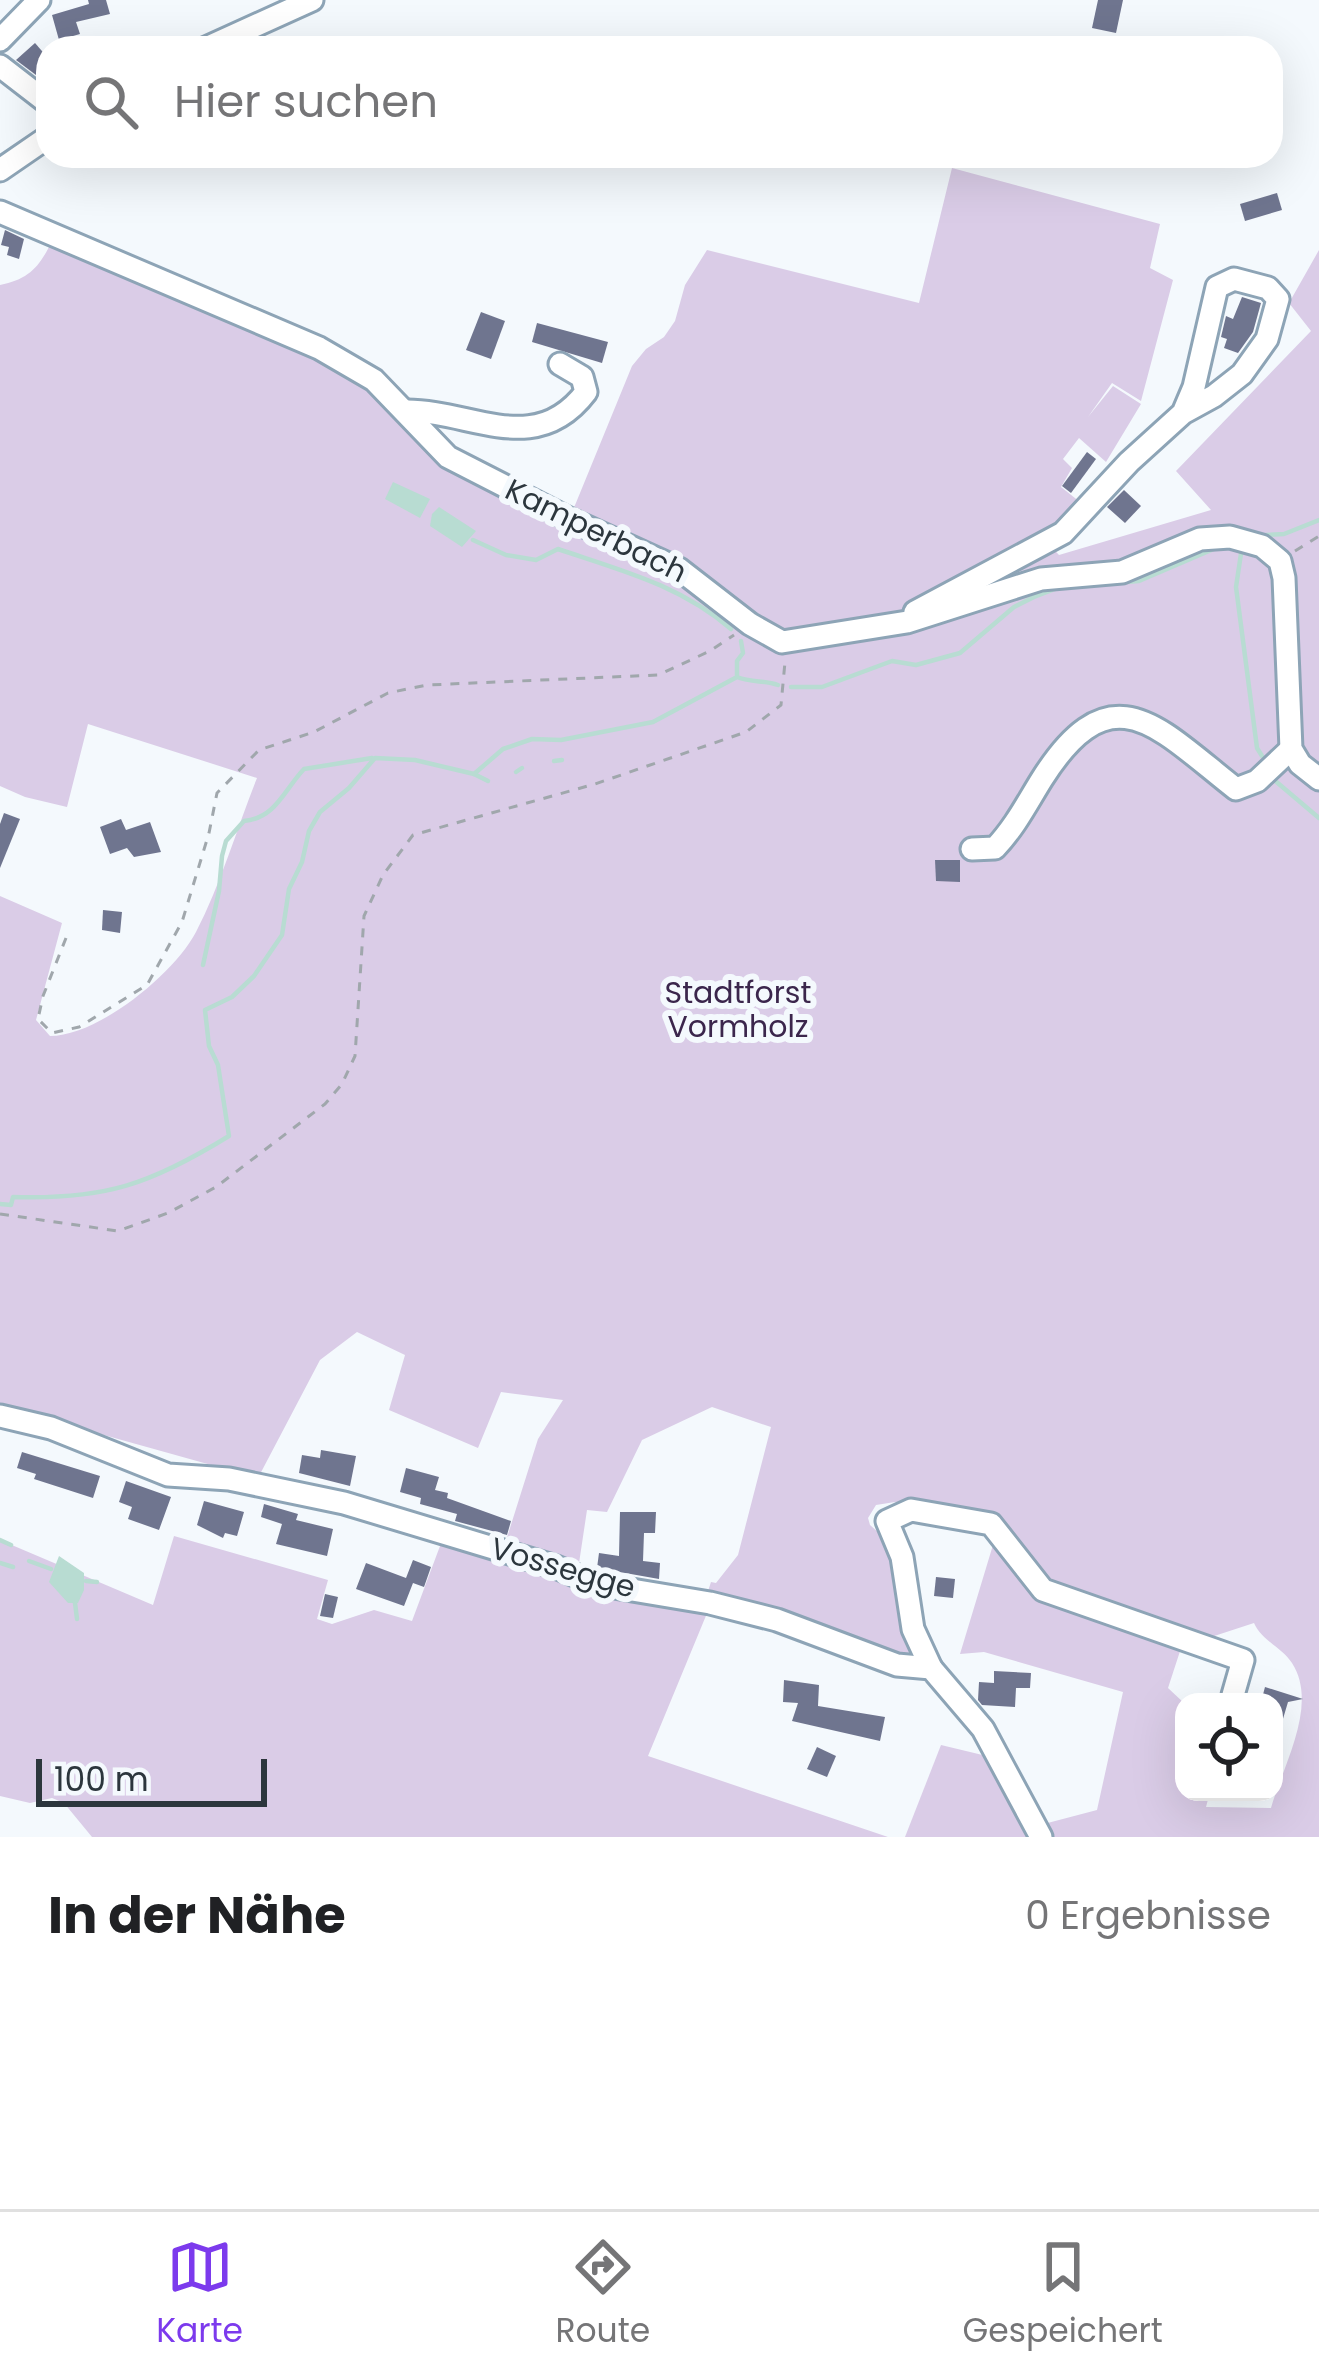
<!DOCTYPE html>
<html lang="de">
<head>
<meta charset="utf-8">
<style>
  :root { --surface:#fff; --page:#f2f2f2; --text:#202124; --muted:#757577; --line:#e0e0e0; --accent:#7c3aed }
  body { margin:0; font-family:Poppins,sans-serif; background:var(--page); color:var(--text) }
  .controls { position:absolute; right:36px; bottom:36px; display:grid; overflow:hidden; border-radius:24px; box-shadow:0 12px 48px #0002 }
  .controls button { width:108px; height:108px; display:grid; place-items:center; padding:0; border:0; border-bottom:3px solid var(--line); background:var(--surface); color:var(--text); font:60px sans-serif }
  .scale { position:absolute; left:36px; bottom:30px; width:231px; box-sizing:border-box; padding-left:12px; border:6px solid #2c363d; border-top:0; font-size:33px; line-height:42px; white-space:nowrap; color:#2c363d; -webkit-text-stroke:9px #f4f9fd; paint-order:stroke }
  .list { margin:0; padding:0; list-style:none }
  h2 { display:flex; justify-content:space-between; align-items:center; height:156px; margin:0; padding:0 48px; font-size:51px }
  h2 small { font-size:39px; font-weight:400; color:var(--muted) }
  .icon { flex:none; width:66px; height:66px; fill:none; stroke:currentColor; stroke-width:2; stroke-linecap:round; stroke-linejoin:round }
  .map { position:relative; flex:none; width:1319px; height:1837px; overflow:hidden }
  .search { position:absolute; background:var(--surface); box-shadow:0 12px 48px #0002; left:36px; right:36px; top:36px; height:132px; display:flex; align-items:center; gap:30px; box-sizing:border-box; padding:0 42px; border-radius:36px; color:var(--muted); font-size:45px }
  .sheet { height:372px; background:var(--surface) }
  nav { display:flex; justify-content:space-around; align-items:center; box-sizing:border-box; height:168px; border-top:3px solid var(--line); background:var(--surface); font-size:33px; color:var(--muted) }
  nav a { display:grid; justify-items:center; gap:6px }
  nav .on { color:var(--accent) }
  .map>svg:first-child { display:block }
</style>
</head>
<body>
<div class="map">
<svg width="1319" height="1837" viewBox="0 0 1319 1837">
  <rect width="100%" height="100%" fill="#f4f9fd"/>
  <g fill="#dacce7">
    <path d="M952,168l208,56 -10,44 23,12 -32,121 -29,-18 -24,34 25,-31 28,18 -35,58 -27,-24 -16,21 9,9 -11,19 19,15 -33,40 12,13 152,-45 -35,-39 135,-140 -22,-28 30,-53v1587h-274l-5,-12 57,-15 26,-118 -139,-40 -24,2 36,-119 26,47 19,12 142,48 -15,46 16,15v89h26l-4,15 65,1c12,-43 48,-103 21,-145 -10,-16 -30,-22 -38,-40l-52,17 -155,-56 -29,-36 -13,-26 -110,-20 -19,3 -8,13 2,7 18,16 28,114 -12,6 -198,-64 5,-15 5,1 22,-28 33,-128 -59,-20 -70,33 -35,72 -20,-2 -9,60 -74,-23 34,-108 25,-39 -62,-8 -23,56 -89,-38 16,-55 -48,-23 -37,28 -62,118 -258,-72v-510l62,27 -26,97 14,16c48,0 124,-62 146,-104 25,-48 41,-104 61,-154l-169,-54 -21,83 -42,-10 -25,-11v-501c30,-6 40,-19 53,-46l315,141 78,79 345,178 -220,-122 61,-149 14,-17 18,-12 11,-16 10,-36 22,-35 212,53z"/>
    <polygon points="174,1536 328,1580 317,1619 332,1624 374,1610 412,1621 443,1538 710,1606 648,1756 888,1837 92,1837 64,1803 52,1798 30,1803 0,1796 0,1540 153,1605"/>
    <polygon points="941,1745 995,1758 1035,1837 905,1837"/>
  </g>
  <g fill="#b8dcd2">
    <polygon points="393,482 430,499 420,518 385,499"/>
    <polygon points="439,507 476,531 462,547 430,526 432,514"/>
    <polygon points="59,1556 84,1573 84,1590 78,1603 68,1603 49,1582"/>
  </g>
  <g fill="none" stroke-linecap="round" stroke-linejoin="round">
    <g stroke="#b8dcd2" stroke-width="4.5">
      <polyline points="1266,535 1284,534 1319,520"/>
      <path d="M473,540l33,15 30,5 22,-11c62,21 122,36 173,80"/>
      <polyline points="737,675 737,661 743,653 741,641"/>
      <polyline points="791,687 822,687 892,661 916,665 960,653 1014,607 1034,597 1060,587 1139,581 1216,548 1242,547 1236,587 1257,748 1262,756"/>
      <polyline points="554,761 562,760"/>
      <polyline points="516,772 522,768"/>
      <polyline points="474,774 488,781"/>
      <polyline points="1273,779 1319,818"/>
      <path d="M203,965l16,-74 3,-35 4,-15 18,-20c32,-3 40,-31 60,-52l68,-11"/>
      <path d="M0,1204l11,1 2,-8c92,3 138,-13 216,-61l-11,-71 -9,-19 -4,-36 27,-13 22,-21 28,-41 7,-46 13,-27 7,-31 11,-19 29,-24 26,-30 40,2 59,14 29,-25 29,-10 29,1 92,-18 84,-45c15,6 27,3 41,8"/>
      <polyline points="0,1540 11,1545"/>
      <polyline points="29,1561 51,1569"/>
      <polyline points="0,1563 13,1567"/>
      <polyline points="86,1581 97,1582"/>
      <polyline points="75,1603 77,1619"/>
    </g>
  </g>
  <g fill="#6f758f">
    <polygon points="88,0 106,0 110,14 76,22 80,34 59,40 52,15 89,4"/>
    <polygon points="1098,0 1123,0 1116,33 1092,28"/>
    <polygon points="35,43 48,58 48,71 40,78 16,60"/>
    <polygon points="1277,193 1282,210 1245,221 1240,204"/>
    <polygon points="5,230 24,239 19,259 7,255 9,247 1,245"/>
    <polygon points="1242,297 1261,303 1253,332 1238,353 1224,348 1227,339 1221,337 1226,316 1233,319"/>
    <polygon points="481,312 505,321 491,359 466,350"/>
    <polygon points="537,323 608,342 602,363 532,342"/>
    <polygon points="1087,452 1096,459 1071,493 1062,486"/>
    <polygon points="1124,490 1141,506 1125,523 1107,507"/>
    <polygon points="4,813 20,819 0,868 0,824"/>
    <polygon points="121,819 126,830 150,822 161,852 134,857 127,848 110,854 100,827"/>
    <polygon points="935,860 960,860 960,882 936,881"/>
    <polygon points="103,910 122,912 120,933 102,930"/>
    <polygon points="321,1450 356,1456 350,1486 299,1473 302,1455 320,1458"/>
    <polygon points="22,1452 100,1476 93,1498 34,1479 36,1474 17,1468"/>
    <polygon points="406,1468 439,1477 435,1490 448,1493 447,1498 511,1521 507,1535 455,1521 457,1514 420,1504 421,1498 400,1492"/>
    <polygon points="126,1481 171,1497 159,1530 128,1519 132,1507 119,1502"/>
    <polygon points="204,1501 244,1512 237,1536 225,1533 223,1538 197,1525"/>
    <polygon points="264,1504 298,1514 296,1520 333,1529 327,1556 276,1544 282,1524 261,1517"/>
    <polygon points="620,1512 656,1512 655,1533 644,1533 643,1561 660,1563 659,1579 597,1568 599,1553 619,1556"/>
    <polygon points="413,1560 431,1567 424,1587 413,1583 404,1606 356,1589 366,1563 406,1578"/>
    <polygon points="936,1577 955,1579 953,1598 934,1596"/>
    <polygon points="325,1594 338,1597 333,1618 320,1616"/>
    <polygon points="994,1671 1031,1673 1030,1688 1016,1688 1015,1707 982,1705 978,1700 979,1682 994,1683"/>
    <polygon points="784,1680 819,1685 818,1706 885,1717 880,1741 792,1721 798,1703 783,1702"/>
    <polygon points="1265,1687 1303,1699 1288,1702 1277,1739 1274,1738 1274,1702 1261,1702"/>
    <polygon points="817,1747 836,1756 827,1777 807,1769"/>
  </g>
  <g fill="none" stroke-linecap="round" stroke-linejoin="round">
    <g stroke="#8da4b6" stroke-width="27">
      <g id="minor">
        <polyline points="0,40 39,0"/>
        <polyline points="206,48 312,0"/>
        <polyline points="0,66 44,100"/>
        <polyline points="0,170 48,137"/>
        <polyline points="0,212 319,348 374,380 448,457 567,518 679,569 750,624 782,642 907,622 1041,579 1122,572 1200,539 1230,537 1262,546 1280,561 1284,578 1291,749 1300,764 1319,779"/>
        <path d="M405,411c66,-1 130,48 181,-19l-4,-15 -22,-13"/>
        <polyline points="915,612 1063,533 1129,462 1183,413 1214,396 1242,374 1267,339 1278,299 1268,288 1234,279 1217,287 1194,387 1183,413"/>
        <path d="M972,849l23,-1c20,-21 32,-45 47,-69 70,-111 117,-50 194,10l21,-8 34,-32"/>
        <polyline points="0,1416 51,1428 168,1475 229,1479 344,1503 556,1567 596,1584 710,1603 777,1620 897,1665 931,1668 983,1729 1041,1837"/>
        <polyline points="931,1668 913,1629 902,1557 887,1521 911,1510 991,1524 1043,1590 1243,1660 1233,1695"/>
      </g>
    </g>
    <g stroke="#a0a7ac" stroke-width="3" stroke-dasharray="9 9" stroke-linecap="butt">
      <polyline points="1295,551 1319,536"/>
      <polyline points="66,938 43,996 38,1019 52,1033 79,1027 147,985 182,922 209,833 217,793 259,750 314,732 388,693 427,685 658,675 710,651 734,635"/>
      <polyline points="0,1214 118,1231 168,1213 216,1187 325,1104 342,1084 355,1056 364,916 383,875 413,835 595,784 746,732 781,705 785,662"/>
    </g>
    <use href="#minor" stroke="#fff" stroke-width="21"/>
  </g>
  <g text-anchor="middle" stroke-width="12" stroke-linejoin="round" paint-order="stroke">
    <g font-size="30" fill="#2c363d" stroke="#f4f9fd">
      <text transform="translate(596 531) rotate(26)" y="10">Kamperbach</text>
      <text transform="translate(563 1568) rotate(16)" y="10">Vossegge</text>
    </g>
    <g font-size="30" fill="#3b264c" stroke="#f4f9fd">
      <text x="738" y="1003">Stadtforst<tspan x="738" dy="34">Vormholz</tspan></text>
    </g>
  </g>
</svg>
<div class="controls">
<button><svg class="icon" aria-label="locate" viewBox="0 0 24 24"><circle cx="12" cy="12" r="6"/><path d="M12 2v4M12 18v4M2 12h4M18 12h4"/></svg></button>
</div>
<div class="scale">100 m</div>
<div class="search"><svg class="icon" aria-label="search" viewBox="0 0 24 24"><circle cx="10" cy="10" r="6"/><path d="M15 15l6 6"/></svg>Hier suchen</div>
</div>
<section class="sheet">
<h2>In der Nähe<small>0 Ergebnisse</small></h2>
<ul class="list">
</ul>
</section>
<nav>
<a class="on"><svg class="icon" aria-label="map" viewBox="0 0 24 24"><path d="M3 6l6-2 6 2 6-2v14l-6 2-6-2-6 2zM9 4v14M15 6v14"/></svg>Karte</a>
<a><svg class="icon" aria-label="directions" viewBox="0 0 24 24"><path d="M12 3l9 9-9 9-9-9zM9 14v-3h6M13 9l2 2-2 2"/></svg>Route</a>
<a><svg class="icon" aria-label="saved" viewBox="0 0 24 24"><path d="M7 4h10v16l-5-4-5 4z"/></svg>Gespeichert</a>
</nav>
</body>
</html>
